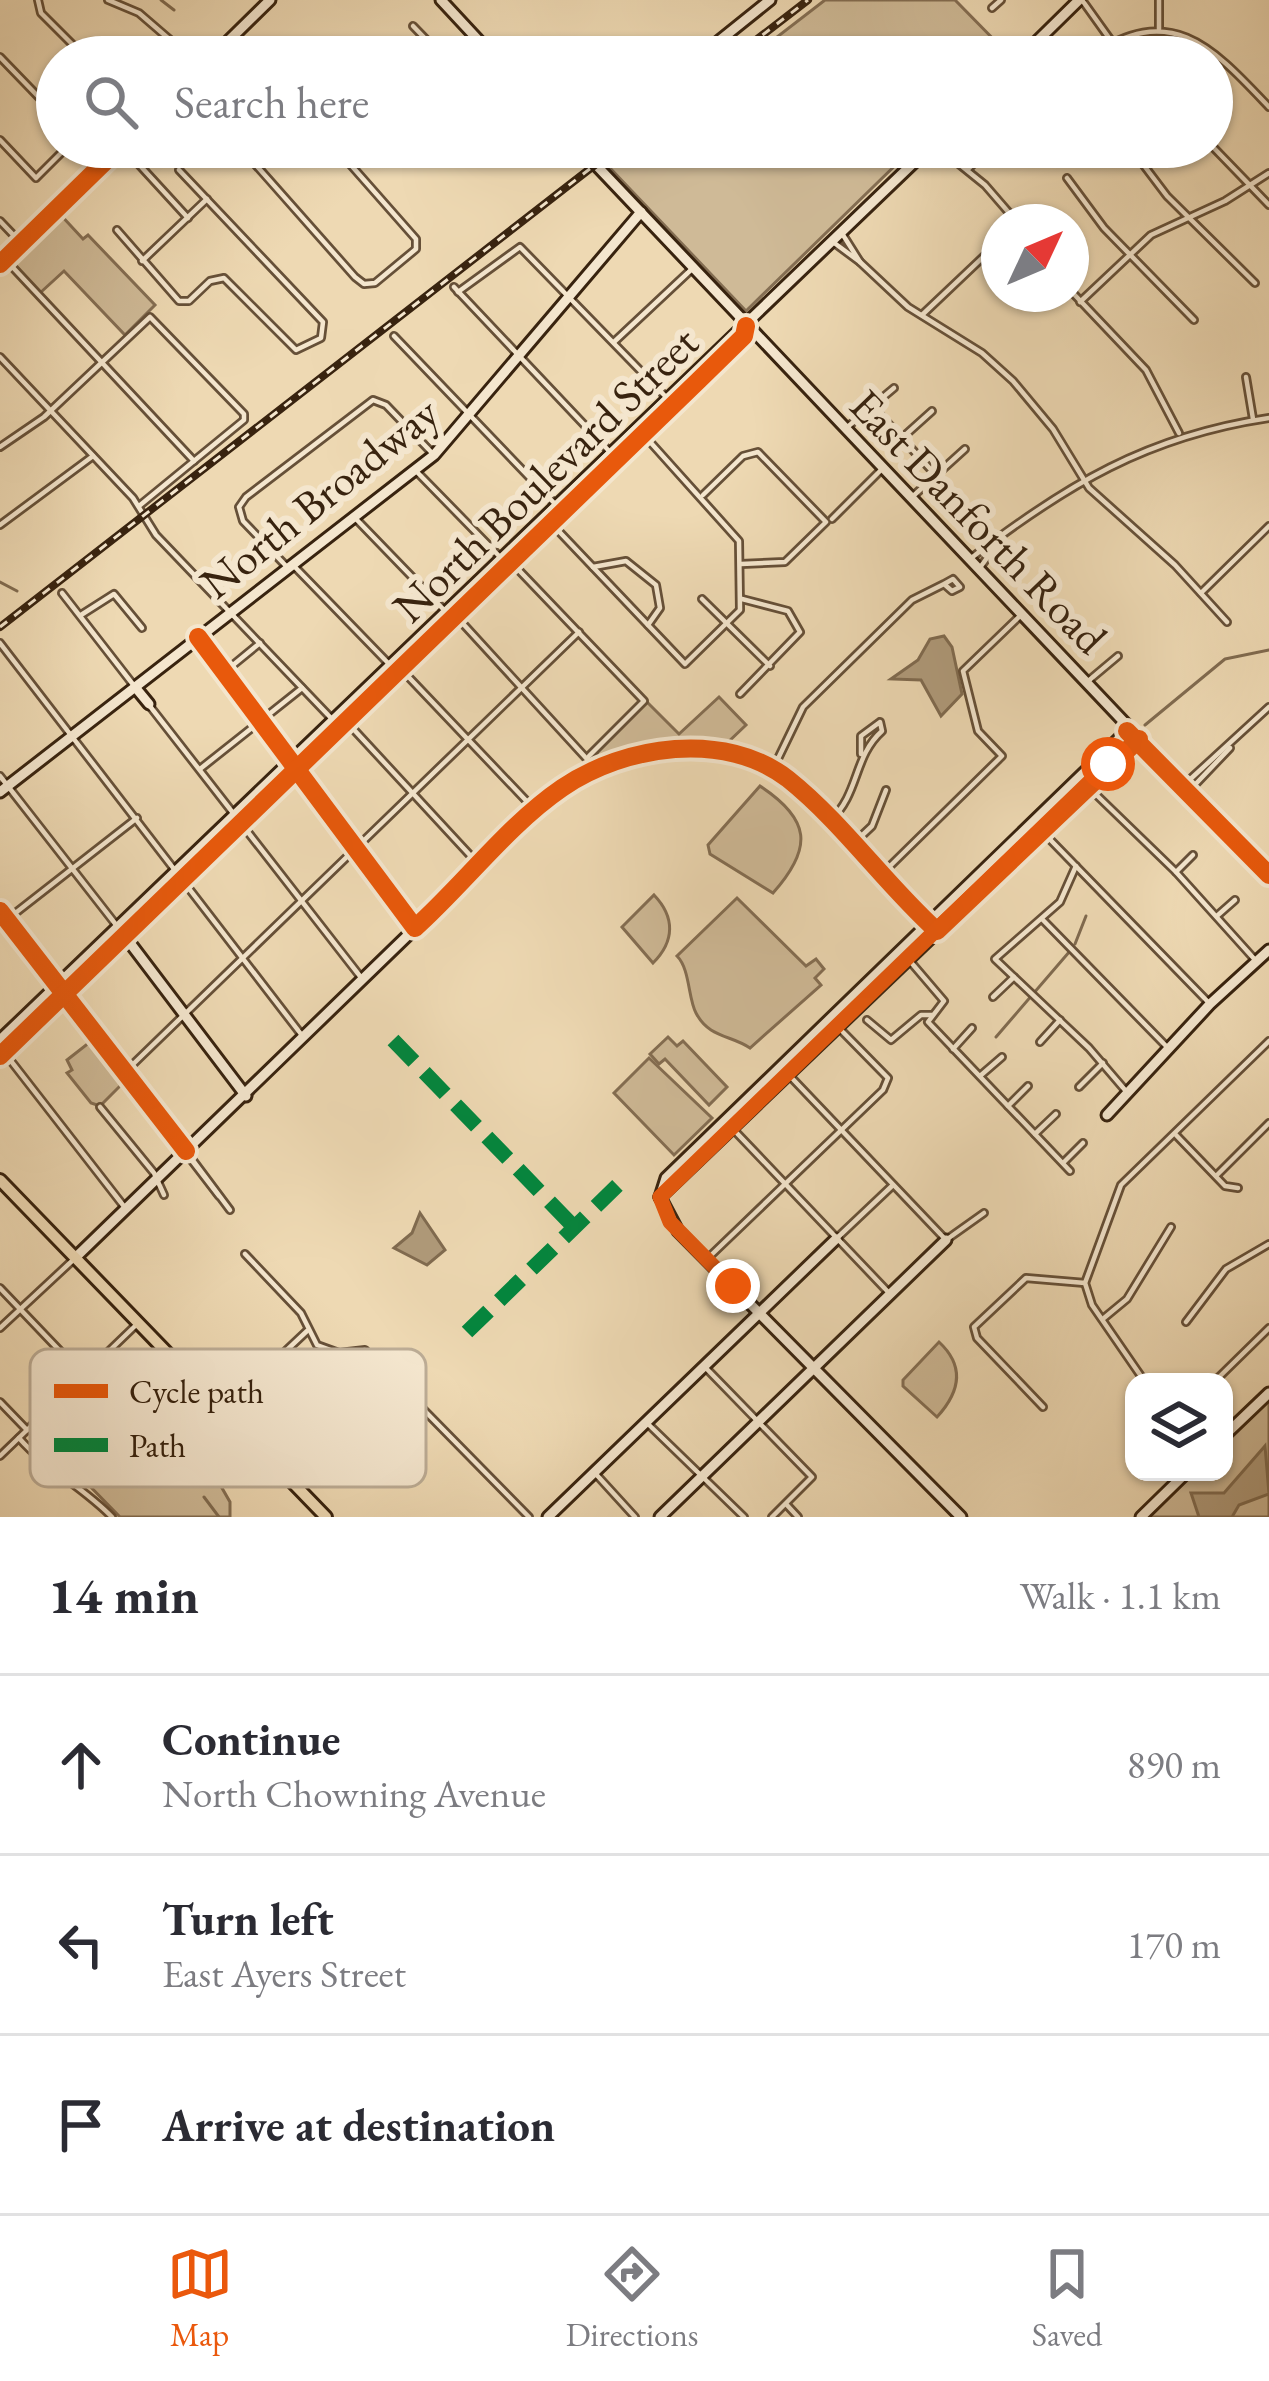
<!DOCTYPE html>
<html lang="en">
<head>
<meta charset="utf-8">
<style>
  :root { --surface:#fff; --page:#f7f7f7; --text:#2b2b33; --muted:#7c7c81; --line:#e1e1e2; --accent:#ea580c }
  body { margin:0; font-family:"EB Garamond",serif; background:var(--page); color:var(--text) }
  .controls { position:absolute; right:36px; bottom:36px; display:grid; overflow:hidden; border-radius:24px; box-shadow:0 3px 9px #0004 }
  .controls button { width:108px; height:108px; display:grid; place-items:center; padding:0; border:0; border-bottom:3px solid var(--line); background:var(--surface); color:var(--text); font:60px sans-serif }
  .compass { position:absolute; left:981px; top:204px; width:108px; height:108px; border-radius:50%; background:var(--surface); box-shadow:0 3px 9px #0004; rotate:46deg }
  .stop { position:absolute; width:36px; height:36px; margin:-27px; border:9px solid #ea580c; border-radius:50%; background:#fff }
  .stop.end { background:#ea580c; border-color:#fff; box-shadow:0 3px 12px #0008 }
  .list { margin:0; padding:0; list-style:none }
  h2 { display:flex; justify-content:space-between; align-items:center; height:156px; margin:0; padding:0 48px; font-size:51px }
  h2 small { font-size:39px; font-weight:400; color:var(--muted) }
  .list li { display:grid; grid-template-columns:78px 1fr auto; gap:36px; align-items:center; box-sizing:border-box; height:180px; padding:0 48px; border-top:3px solid var(--line) }
  .list b { display:block; font-size:45px; white-space:nowrap }
  .list p { margin:0; font-size:39px; white-space:nowrap; color:var(--muted) }
  .list em { font-size:39px; font-style:normal; color:var(--muted) }
  .icon { flex:none; width:66px; height:66px; fill:none; stroke:currentColor; stroke-width:2; stroke-linecap:round; stroke-linejoin:round }
  .map { position:relative; flex:none; width:1269px; height:1517px; overflow:hidden }
  .search { position:absolute; background:var(--surface); box-shadow:0 3px 9px #0004; left:36px; right:36px; top:36px; height:132px; display:flex; align-items:center; gap:30px; box-sizing:border-box; padding:0 42px; border-radius:66px; color:var(--muted); font-size:45px }
  .sheet { height:696px; background:var(--surface) }
  nav { display:flex; justify-content:space-around; align-items:center; box-sizing:border-box; height:168px; border-top:3px solid var(--line); background:var(--surface); font-size:33px; color:var(--muted) }
  nav a { display:grid; justify-items:center; gap:6px }
  nav .on { color:var(--accent) }
  .map>svg:first-child { display:block }
</style>
</head>
<body>
<div class="map">
<svg width="1269" height="1517" viewBox="0 0 1269 1517">
  <rect width="100%" height="100%" fill="#eed9b3"/>
  <filter id="stains"><feTurbulence type="fractalNoise" baseFrequency=".00167" numOctaves="4"/><feColorMatrix values="0 0 0 0 .2 0 0 0 0 .09 0 0 0 0 .02 0 0 0 .5 -.17"/></filter>
  <radialGradient id="worn" r=".72"><stop offset=".6" stop-color="#630" stop-opacity="0"/><stop offset="1" stop-color="#630" stop-opacity=".3"/></radialGradient>
  <g fill="#cfba97" stroke="#846e53" stroke-width="3">
    <polygon points="825,0 955,0 1009,55 751,57"/>
    <polygon points="635,147 914,147 746,311 609,167"/>
    <polygon points="58,212 83,239 88,235 155,305 125,335 64,271 40,293 13,264 14,255"/>
    <polygon points="719,697 746,725 725,745 682,742 597,761 597,752 647,702 679,734"/>
    <path d="M760,786c50,33 54,61 13,107l-63,-39 -2,-9z"/>
    <path d="M654,895c21,22 21,46 -1,68l-31,-36z"/>
    <path d="M737,898l69,68 10,-7 8,10 -9,9 6,7 -71,63c-19,-13 -41,-10 -54,-35 -8,-15 -6,-44 -19,-57z"/>
    <polygon points="668,1037 677,1046 683,1041 727,1087 709,1105 665,1059 659,1064 650,1054"/>
    <polygon points="95,1038 127,1079 100,1106 91,1103 67,1073 72,1070 67,1060"/>
    <polygon points="649,1058 712,1118 674,1155 614,1093"/>
    <path d="M939,1342c27,25 20,51 -2,75l-34,-31v-6z"/>
    <polygon points="1269,1399 1269,1517 1148,1517 1194,1472 1224,1472 1224,1443"/>
    <polygon points="191,1434 230,1502 230,1517 120,1517 79,1475 121,1435"/>
  </g>
  <g fill="#b09b7b" stroke="#806b50" stroke-width="3">
    <polygon points="944,636 952,647 962,694 941,716 921,680 891,679 918,660 930,639"/>
    <polygon points="420,1213 445,1250 427,1265 394,1248 412,1233"/>
    <polygon points="1265,1446 1269,1494 1239,1505 1232,1517 1199,1517 1191,1493 1224,1493"/>
  </g>
  <g fill="none" stroke-linecap="round" stroke-linejoin="round">
    <g stroke="#806b50" stroke-width="3">
      <polyline points="161,0 174,10"/>
      <polyline points="0,582 17,591"/>
      <polyline points="1145,725 1225,659 1269,650"/>
      <polyline points="1075,944 1086,916"/>
      <polyline points="996,1037 1070,951"/>
      <polyline points="204,1497 219,1517"/>
    </g>
    <g stroke="#665038" stroke-width="10">
      <g id="street">
        <polyline points="38,0 41,13 85,57"/>
        <polyline points="108,0 139,13 190,57"/>
        <polyline points="1082,0 1112,42"/>
        <polyline points="1159,0 1159,29"/>
        <polyline points="992,8 1001,0"/>
        <polyline points="413,26 443,57"/>
        <polyline points="233,36 252,57"/>
        <polyline points="0,57 57,116"/>
        <polyline points="158,57 175,41"/>
        <polyline points="419,57 431,45"/>
        <polyline points="476,57 485,48"/>
        <path d="M1090,57c81,-57 123,-9 179,50"/>
        <polyline points="0,140 36,178 67,147"/>
        <polyline points="1212,146 1269,205"/>
        <polyline points="123,147 188,218"/>
        <polyline points="240,147 355,277 364,284 375,283 416,249 416,239 335,147"/>
        <polyline points="393,147 406,160"/>
        <polyline points="938,147 985,185 1017,222"/>
        <polyline points="1130,147 1167,196 1255,283"/>
        <polyline points="968,169 991,147"/>
        <polyline points="1067,178 1104,228 1194,320"/>
        <polyline points="0,221 21,243"/>
        <polyline points="117,230 179,301 189,301 210,281 224,278 296,350 321,338 323,322 179,170"/>
        <polyline points="833,242 860,262 843,235"/>
        <polyline points="5,259 194,461"/>
        <polyline points="142,261 207,199"/>
        <polyline points="860,262 908,307 982,353 1013,381 1053,429 1089,488 1175,565 1227,622"/>
        <polyline points="454,287 609,451"/>
        <polyline points="1071,291 1146,370 1179,433"/>
        <polyline points="458,292 520,247 667,398"/>
        <polyline points="1080,302 1151,235 1225,201 1269,173"/>
        <polyline points="922,315 999,242"/>
        <polyline points="394,336 556,505"/>
        <polyline points="614,342 693,268"/>
        <polyline points="0,357 133,498 156,535 331,718 345,720 480,866"/>
        <polyline points="1246,377 1253,419"/>
        <polyline points="870,404 935,474"/>
        <polyline points="845,429 894,388"/>
        <polyline points="902,438 932,411"/>
        <polyline points="0,447 44,417 150,317 244,414 244,420 139,506"/>
        <polyline points="417,472 501,558"/>
        <polyline points="703,495 743,456 758,452 826,522 785,562 741,564"/>
        <polyline points="911,498 965,449"/>
        <polyline points="832,519 883,468"/>
        <polyline points="357,520 445,611"/>
        <polyline points="551,523 685,664 740,610 739,541 643,434"/>
        <polyline points="0,525 93,456"/>
        <path d="M970,559c96,-74 177,-123 299,-141"/>
        <polyline points="512,563 644,701 589,756"/>
        <polyline points="293,565 389,664"/>
        <polyline points="593,567 626,561 656,585 660,608 648,625"/>
        <polyline points="288,568 243,521 239,507 246,497 373,400 386,405 434,455"/>
        <polyline points="979,569 997,544"/>
        <polyline points="62,593 135,687"/>
        <polyline points="1201,593 1269,526"/>
        <polyline points="702,599 770,666"/>
        <polyline points="81,615 114,594 142,628"/>
        <polyline points="455,615 597,770"/>
        <polyline points="0,643 304,1038"/>
        <polyline points="400,668 536,811"/>
        <polyline points="227,670 260,643"/>
        <polyline points="1087,682 1118,656"/>
        <polyline points="740,694 800,632 788,611 742,599"/>
        <polyline points="149,705 363,980"/>
        <polyline points="200,769 302,688"/>
        <polyline points="773,769 803,707 912,600 944,584 952,591 960,587 953,579 944,584"/>
        <polyline points="0,776 117,926"/>
        <polyline points="1079,778 1176,872 1257,962"/>
        <polyline points="1185,784 1269,707"/>
        <polyline points="1189,791 1230,748"/>
        <path d="M830,821c30,-28 23,-64 52,-90l-2,-9 -19,14v18"/>
        <polyline points="1034,823 1210,1004"/>
        <polyline points="853,844 872,826 886,790"/>
        <polyline points="1076,866 1060,902 995,959 1089,1048 1125,1090"/>
        <polyline points="885,871 1002,756 978,731 963,671 1022,614"/>
        <polyline points="1176,872 1193,855"/>
        <polyline points="1218,915 1235,900"/>
        <polyline points="1042,919 1168,1048"/>
        <polyline points="0,925 137,818"/>
        <polyline points="909,960 944,1001 928,1022 1070,1171"/>
        <polyline points="64,994 219,1196"/>
        <polyline points="993,997 1014,977"/>
        <polyline points="867,1020 891,1040 921,1015 932,1015"/>
        <polyline points="1040,1042 1060,1020"/>
        <polyline points="953,1049 972,1028"/>
        <polyline points="4,1052 126,1209"/>
        <polyline points="125,1072 579,632"/>
        <polyline points="788,1074 946,1240 984,1213"/>
        <polyline points="980,1076 1002,1057"/>
        <polyline points="1079,1087 1103,1063"/>
        <polyline points="1008,1106 1028,1086"/>
        <polyline points="100,1107 154,1173 164,1195"/>
        <polyline points="732,1128 890,1294"/>
        <polyline points="1035,1134 1056,1114"/>
        <polyline points="1176,1135 1225,1186 1238,1188"/>
        <polyline points="186,1151 230,1210"/>
        <polyline points="1063,1163 1083,1143"/>
        <polyline points="1216,1176 1269,1123"/>
        <polyline points="836,1239 893,1185"/>
        <polyline points="245,1254 301,1313 317,1345 339,1353 365,1350 529,1517"/>
        <polyline points="706,1260 883,1090 888,1078 838,1027"/>
        <polyline points="0,1288 83,1375"/>
        <polyline points="1104,1318 1127,1299 1171,1227"/>
        <polyline points="1186,1322 1226,1269 1269,1244"/>
        <polyline points="0,1328 72,1261"/>
        <polyline points="703,1365 812,1477 772,1517"/>
        <polyline points="89,1373 106,1391"/>
        <polyline points="1145,1382 1092,1305 1085,1283 1121,1185 1269,1041"/>
        <polyline points="1214,1382 1269,1328"/>
        <polyline points="0,1402 27,1430"/>
        <polyline points="1043,1407 977,1338 974,1327 1026,1278 1085,1283"/>
        <polyline points="224,1409 307,1331"/>
        <polyline points="646,1422 744,1517"/>
        <polyline points="241,1428 322,1349"/>
        <path d="M19,1438c27,31 64,49 93,79"/>
        <polyline points="0,1456 135,1326"/>
        <polyline points="594,1472 635,1517"/>
        <polyline points="786,1504 798,1517"/>
      </g>
    </g>
    <g stroke="#38230f" stroke-width="15">
      <g id="secondary">
        <polyline points="441,0 494,57"/>
        <polyline points="212,57 270,0"/>
        <polyline points="699,57 770,0"/>
        <polyline points="1021,57 1079,0"/>
        <polyline points="579,147 1269,875"/>
        <polyline points="0,264 120,147"/>
        <polyline points="198,637 415,928"/>
        <polyline points="135,687 149,704"/>
        <polyline points="0,792 434,455 641,212"/>
        <polyline points="0,911 59,988"/>
        <polyline points="124,935 246,1096"/>
        <polyline points="0,1040 930,147"/>
        <polyline points="0,1056 699,380 744,336 746,326"/>
        <polyline points="1107,1115 1210,1004 1269,950"/>
        <polyline points="660,1197 666,1178 1130,728"/>
        <polyline points="660,1197 1139,739"/>
        <polyline points="660,1197 678,1231 961,1517"/>
        <path d="M76,1257l460,-446c32,-30 64,-42 105,-54 137,-42 209,95 296,174"/>
        <polyline points="1224,1436 1269,1393"/>
        <polyline points="548,1517 836,1239"/>
        <polyline points="660,1517 946,1240"/>
        <polyline points="1141,1517 1187,1472"/>
      </g>
    </g>
    <g stroke="#38230f" stroke-width="16">
      <polyline id="primary" points="0,1180 326,1517"/>
    </g>
    <use href="#street" stroke="#f4e6ce" stroke-width="4.5"/>
    <use href="#secondary" stroke="#f4e6ce" stroke-width="9"/>
    <use href="#primary" stroke="#eed9b3" stroke-width="10"/>
    <g stroke="#38230f" stroke-width="8">
      <g id="rail">
        <polyline points="734,57 808,0"/>
        <polyline points="0,627 618,147"/>
      </g>
    </g>
    <use href="#rail" stroke="#f4e6ce" stroke-width="3" stroke-dasharray="9" stroke-linecap="butt"/>
    <g stroke="#00873e" stroke-width="15" stroke-dasharray="30 15" stroke-linecap="butt">
      <polyline points="393,1040 574,1227"/>
      <polyline points="467,1332 620,1183"/>
    </g>
    <g stroke="#f4e6ce" stroke-width="26">
      <g id="cycleway">
        <polyline points="0,264 120,147"/>
        <path d="M198,637l217,291c49,-44 93,-103 147,-140 63,-43 163,-58 226,-9 55,44 97,105 149,152l202,-192"/>
        <polyline points="1127,731 1269,875"/>
        <polyline points="0,911 186,1151"/>
        <polyline points="0,1056 699,380 744,336 746,326"/>
      </g>
    </g>
    <use href="#cycleway" stroke="#e8590c" stroke-width="18"/>
  </g>
  <g fill="none" stroke-linecap="round" stroke-linejoin="round">
    <polyline stroke="#ea580c" stroke-width="15" points="733,1286 670,1222 660,1197 1108,764"/>
  </g>
  <g text-anchor="middle" stroke-width="12" stroke-linejoin="round" paint-order="stroke">
    <g font-size="45" fill="#38230f" stroke="#f4e6ce">
      <text transform="translate(545 474) rotate(-44)" y="16">North Boulevard Street</text>
      <text transform="translate(319 497) rotate(-39)" y="16">North Broadway</text>
      <text transform="translate(979 521) rotate(46)" y="16">East Danforth Road</text>
    </g>
  </g>
  <rect x="30" y="1349" width="396" height="138" rx="18" fill="#f4e6ce" stroke="#bcac95" stroke-width="3"/>
  <rect x="54" y="1384" width="54" height="14" fill="#e8590c"/>
  <rect x="54" y="1438" width="54" height="14" fill="#00873e"/>
  <g font-size="33" fill="#38230f">
    <text x="129" y="1403">Cycle path</text>
    <text x="129" y="1457">Path</text>
  </g>
  <rect width="100%" height="100%" filter="url(#stains)"/>
  <rect width="100%" height="100%" fill="url(#worn)"/>
</svg>
<div class="controls">
<button><svg class="icon" aria-label="layers" viewBox="0 0 24 24"><path d="M12 4l9 5-9 5-9-5zM3 14l9 5 9-5"/></svg></button>
</div>
<svg class="compass" viewBox="-18 -18 36 36"><path d="M0-13l5 13h-10z" fill="#e53935"/><path d="M0 13l5-13h-10z" fill="#7c7c81"/></svg>
<div class="stop" style="left:1108px;top:764px"></div>
<div class="stop end" style="left:733px;top:1286px"></div>
<div class="search"><svg class="icon" aria-label="search" viewBox="0 0 24 24"><circle cx="10" cy="10" r="6"/><path d="M15 15l6 6"/></svg>Search here</div>
</div>
<section class="sheet">
<h2>14 min<small>Walk · 1.1 km</small></h2>
<ul class="list">
<li><svg class="icon" aria-label="ahead" viewBox="0 0 24 24"><path d="M12 20V5M6 11l6-6 6 6"/></svg><div><b>Continue</b><p>North Chowning Avenue</p></div><em>890 m</em></li>
<li><svg class="icon" aria-label="left" viewBox="0 0 24 24"><path d="M17 20v-9H6M10 6l-5 5 5 5"/></svg><div><b>Turn left</b><p>East Ayers Street</p></div><em>170 m</em></li>
<li><svg class="icon" aria-label="arrive" viewBox="0 0 24 24"><path d="M6 21V4h12l-3 4 3 4H6"/></svg><div><b>Arrive at destination</b></div></li>
</ul>
</section>
<nav>
<a class="on"><svg class="icon" aria-label="map" viewBox="0 0 24 24"><path d="M3 6l6-2 6 2 6-2v14l-6 2-6-2-6 2zM9 4v14M15 6v14"/></svg>Map</a>
<a><svg class="icon" aria-label="directions" viewBox="0 0 24 24"><path d="M12 3l9 9-9 9-9-9zM9 14v-3h6M13 9l2 2-2 2"/></svg>Directions</a>
<a><svg class="icon" aria-label="saved" viewBox="0 0 24 24"><path d="M7 4h10v16l-5-4-5 4z"/></svg>Saved</a>
</nav>
</body>
</html>
